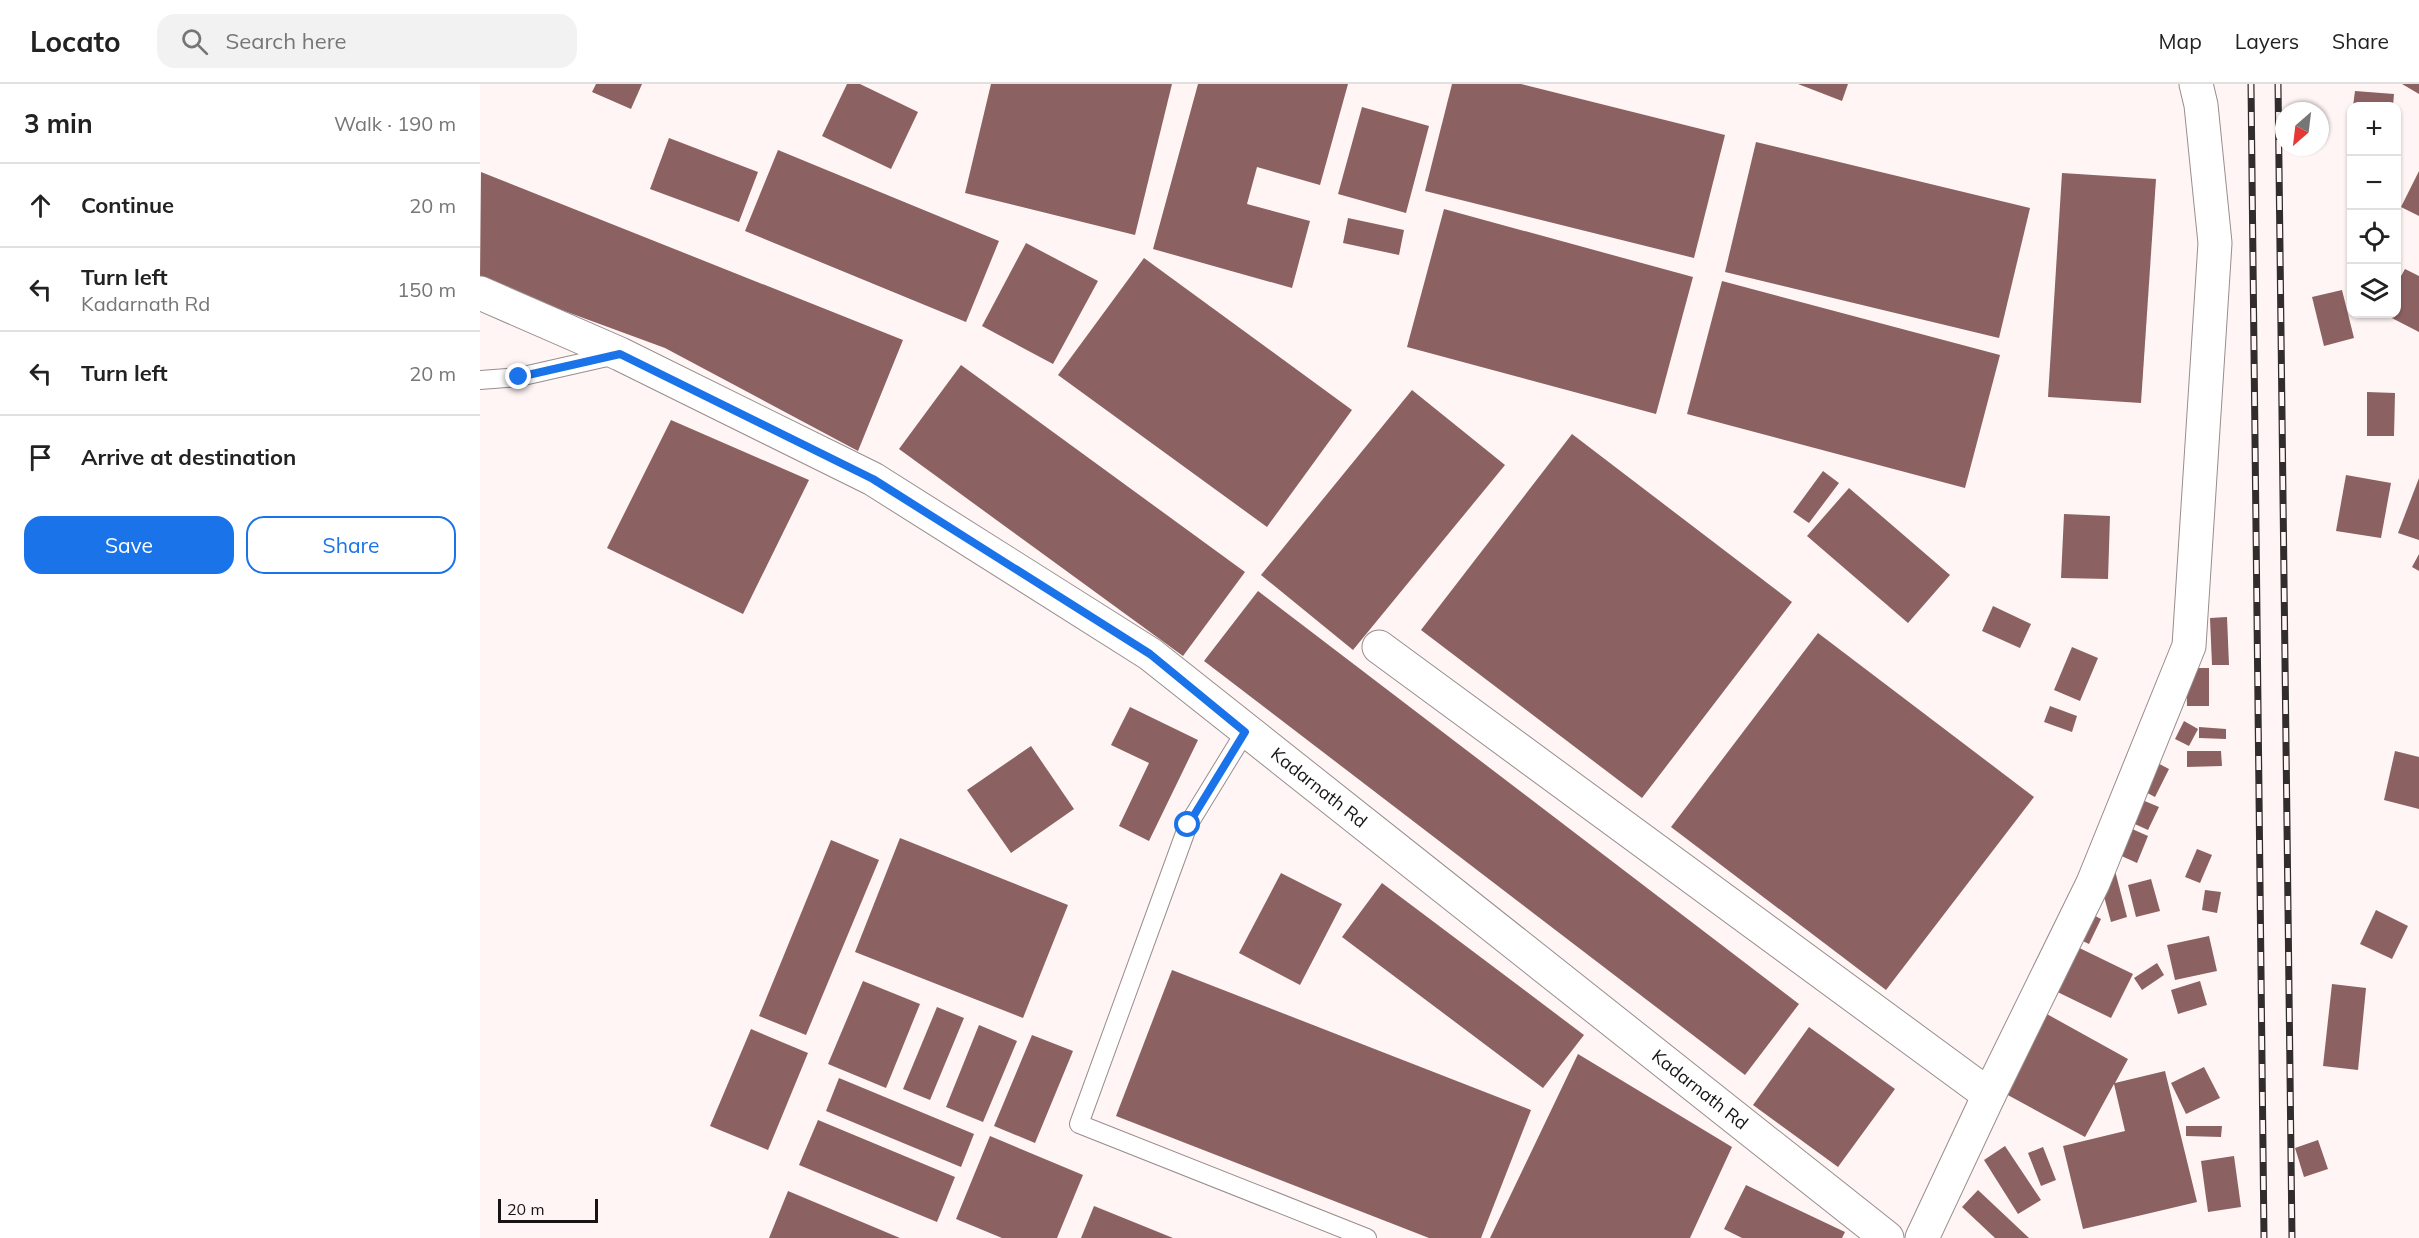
<!DOCTYPE html>
<html lang="en">
<head>
<meta charset="utf-8">
<style>
  :root { --surface:#fff; --page:#f2f2f2; --text:#222; --muted:#767676; --line:#e0e0e0; --accent:#1a73e8 }
  body { margin:0; font-family:Mulish,sans-serif; background:var(--page); color:var(--text) }
  .controls { position:absolute; right:18px; top:18px; display:grid; overflow:hidden; border-radius:12px; box-shadow:0 2px 4px #0004 }
  .controls button { width:54px; height:54px; display:grid; place-items:center; padding:0; border:0; border-bottom:2px solid var(--line); background:var(--surface); color:var(--text); font:30px sans-serif }
  .compass { position:absolute; left:1795px; top:18px; width:54px; height:54px; border-radius:50%; background:var(--surface); box-shadow:0 2px 4px #0004; rotate:208deg }
  .scale { position:absolute; left:18px; bottom:15px; width:100px; box-sizing:border-box; padding-left:6px; border:3px solid #181414; border-top:0; font-size:16px; line-height:21px; white-space:nowrap; color:#181414; -webkit-text-stroke:4px #fff5f5; paint-order:stroke }
  .stop { position:absolute; width:18px; height:18px; margin:-14px; border:4px solid #1a73e8; border-radius:50%; background:#fff }
  .stop.end { background:#1a73e8; border-color:#fff; box-shadow:0 2px 6px #0008 }
  .list { margin:0; padding:0; list-style:none }
  h2 { display:flex; justify-content:space-between; align-items:center; height:78px; margin:0; padding:0 24px; font-size:26px }
  h2 small { font-size:20px; font-weight:400; color:var(--muted) }
  .list li { display:grid; grid-template-columns:39px 1fr auto; gap:18px; align-items:center; box-sizing:border-box; height:84px; padding:0 24px; border-top:2px solid var(--line) }
  .list b { display:block; font-size:22px; white-space:nowrap }
  .list p { margin:0; font-size:20px; white-space:nowrap; color:var(--muted) }
  .list em { font-size:20px; font-style:normal; color:var(--muted) }
  .actions { display:flex; gap:12px; padding:18px 24px }
  .actions a { flex:1; padding:14px 0; border:2px solid var(--accent); border-radius:18px; text-align:center; font-size:21px; color:var(--accent) }
  .actions .main { background:var(--accent); color:#fff }
  .icon { flex:none; width:33px; height:33px; fill:none; stroke:currentColor; stroke-width:2; stroke-linecap:round; stroke-linejoin:round }
  .map { position:relative; flex:none; width:1939px; height:1154px; overflow:hidden }
  header { display:flex; align-items:center; gap:36px; box-sizing:border-box; height:84px; padding:0 30px; background:var(--surface); border-bottom:2px solid var(--line) }
  header strong { font-size:28px }
  nav { display:flex; gap:33px; margin-inline-start:auto; font-size:21px }
  .search { width:420px; height:54px; background:var(--page); display:flex; align-items:center; gap:15px; box-sizing:border-box; padding:0 21px; border-radius:18px; color:var(--muted); font-size:22px }
  main { display:flex }
  aside { flex:1; background:var(--surface) }
  .map>svg:first-child { display:block }
</style>
</head>
<body>
<header>
<strong>Locato</strong>
<div class="search"><svg class="icon" aria-label="search" viewBox="0 0 24 24"><circle cx="10" cy="10" r="6"/><path d="M15 15l6 6"/></svg>Search here</div>
<nav><a>Map</a><a>Layers</a><a>Share</a></nav>
</header>
<main>
<aside>
<h2>3 min<small>Walk · 190 m</small></h2>
<ul class="list">
<li><svg class="icon" aria-label="ahead" viewBox="0 0 24 24"><path d="M12 20V5M6 11l6-6 6 6"/></svg><div><b>Continue</b></div><em>20 m</em></li>
<li><svg class="icon" aria-label="left" viewBox="0 0 24 24"><path d="M17 20v-9H6M10 6l-5 5 5 5"/></svg><div><b>Turn left</b><p>Kadarnath Rd</p></div><em>150 m</em></li>
<li><svg class="icon" aria-label="left" viewBox="0 0 24 24"><path d="M17 20v-9H6M10 6l-5 5 5 5"/></svg><div><b>Turn left</b></div><em>20 m</em></li>
<li><svg class="icon" aria-label="arrive" viewBox="0 0 24 24"><path d="M6 21V4h12l-3 4 3 4H6"/></svg><div><b>Arrive at destination</b></div></li>
</ul>
<div class="actions"><a class="main">Save</a><a>Share</a></div>
</aside>
<div class="map">
<svg width="1939" height="1154" viewBox="0 0 1939 1154">
  <rect width="100%" height="100%" fill="#fff5f5"/>
  <g fill="#8c6161">
    <polygon points="116,0 162,0 151,25 112,8"/>
    <polygon points="367,0 380,0 438,28 411,85 342,52"/>
    <polygon points="511,0 692,0 655,151 485,109"/>
    <polygon points="718,0 868,0 840,101 777,83 767,120 830,137 812,204 673,165"/>
    <polygon points="972,0 1041,0 1245,51 1214,174 945,107"/>
    <polygon points="1318,0 1368,0 1362,17"/>
    <polygon points="1922,0 1939,0 1939,10"/>
    <polygon points="1875,7 1914,10 1913,22 1873,22"/>
    <polygon points="882,23 949,42 926,129 858,110"/>
    <polygon points="189,54 278,88 259,138 170,105"/>
    <polygon points="1276,58 1550,124 1519,254 1245,188"/>
    <polygon points="298,66 519,157 486,238 265,147"/>
    <polygon points="1939,87 1939,132 1921,123"/>
    <polygon points="1,88 423,256 378,367 185,264 0,196"/>
    <polygon points="1582,89 1676,95 1661,319 1568,313"/>
    <polygon points="964,125 1213,193 1176,330 927,263"/>
    <polygon points="868,134 924,146 919,171 863,159"/>
    <polygon points="546,159 618,197 573,280 502,242"/>
    <polygon points="664,174 872,326 787,443 578,291"/>
    <polygon points="1925,185 1939,192 1939,248 1904,230 1916,230 1916,201"/>
    <polygon points="1242,197 1520,271 1485,404 1207,330"/>
    <polygon points="1862,206 1874,254 1844,262 1832,213"/>
    <polygon points="481,281 765,488 703,572 419,365"/>
    <polygon points="932,306 1025,381 873,566 781,491"/>
    <polygon points="1887,308 1915,309 1914,352 1887,352"/>
    <polygon points="191,336 329,396 263,530 127,464"/>
    <polygon points="1092,350 1312,518 1162,714 941,546"/>
    <polygon points="1343,387 1359,399 1329,439 1313,428"/>
    <polygon points="1866,391 1911,399 1901,454 1856,447"/>
    <polygon points="1939,394 1939,456 1918,449"/>
    <polygon points="1369,404 1470,491 1428,539 1327,452"/>
    <polygon points="1584,430 1630,432 1628,495 1581,494"/>
    <polygon points="1939,470 1939,487 1932,483"/>
    <polygon points="778,507 1319,920 1265,991 724,577"/>
    <polygon points="1513,522 1551,540 1540,564 1502,547"/>
    <polygon points="1747,533 1749,581 1732,581 1730,534"/>
    <polygon points="1338,549 1554,713 1406,906 1191,743"/>
    <polygon points="1592,563 1618,574 1600,617 1574,606"/>
    <polygon points="1706,584 1729,584 1729,622 1707,622"/>
    <polygon points="1570,622 1597,632 1592,648 1564,638"/>
    <polygon points="650,623 718,656 669,757 639,742 669,679 631,661"/>
    <polygon points="1704,637 1718,645 1709,662 1695,655"/>
    <polygon points="1719,643 1746,645 1746,655 1719,654"/>
    <polygon points="551,662 594,725 531,769 487,706"/>
    <polygon points="1707,667 1741,667 1742,682 1707,683"/>
    <polygon points="1915,667 1939,673 1939,725 1904,716"/>
    <polygon points="1668,674 1689,685 1675,713 1654,702"/>
    <polygon points="1636,705 1679,723 1668,746 1626,727"/>
    <polygon points="1625,733 1668,752 1657,779 1613,759"/>
    <polygon points="420,754 588,821 543,934 375,868"/>
    <polygon points="351,756 399,776 326,951 279,932"/>
    <polygon points="1717,765 1732,771 1720,799 1705,793"/>
    <polygon points="1633,779 1647,833 1631,838 1616,783"/>
    <polygon points="801,789 862,820 820,901 759,869"/>
    <polygon points="1671,795 1680,827 1656,833 1648,801"/>
    <polygon points="902,799 1104,951 1063,1004 862,853"/>
    <polygon points="1725,806 1741,808 1737,829 1722,826"/>
    <polygon points="1602,825 1621,835 1609,860 1590,851"/>
    <polygon points="1896,826 1928,842 1912,875 1880,860"/>
    <polygon points="1729,852 1737,887 1695,896 1687,861"/>
    <polygon points="1585,857 1653,890 1631,934 1563,901"/>
    <polygon points="1677,879 1684,891 1662,906 1654,894"/>
    <polygon points="692,886 1051,1026 1001,1154 949,1154 636,1032"/>
    <polygon points="383,897 440,920 406,1004 348,980"/>
    <polygon points="1720,897 1727,921 1698,930 1691,906"/>
    <polygon points="1852,900 1886,904 1878,986 1843,982"/>
    <polygon points="457,923 484,934 450,1016 423,1005"/>
    <polygon points="1556,924 1648,975 1635,999 1685,987 1717,1118 1603,1145 1583,1062 1645,1047 1634,1000 1605,1053 1513,1003"/>
    <polygon points="499,941 537,957 503,1038 466,1023"/>
    <polygon points="1329,943 1415,1005 1358,1083 1273,1021"/>
    <polygon points="271,945 328,969 288,1066 230,1042"/>
    <polygon points="552,951 593,967 555,1059 514,1042"/>
    <polygon points="1098,970 1252,1063 1210,1154 1010,1154"/>
    <polygon points="1724,983 1740,1014 1706,1030 1691,999"/>
    <polygon points="359,994 494,1050 481,1083 346,1027"/>
    <polygon points="338,1036 475,1093 457,1138 319,1081"/>
    <polygon points="1706,1042 1742,1042 1741,1053 1706,1052"/>
    <polygon points="510,1052 603,1091 577,1154 522,1154 476,1135"/>
    <polygon points="1838,1056 1848,1085 1824,1093 1815,1064"/>
    <polygon points="1525,1062 1561,1116 1538,1130 1504,1076"/>
    <polygon points="1563,1063 1576,1096 1561,1102 1548,1069"/>
    <polygon points="1754,1072 1761,1123 1728,1128 1721,1077"/>
    <polygon points="1266,1101 1365,1148 1362,1154 1262,1154 1244,1145"/>
    <polygon points="1498,1106 1549,1154 1515,1154 1482,1123"/>
    <polygon points="308,1107 420,1154 289,1154"/>
    <polygon points="614,1122 693,1154 601,1154"/>
  </g>
  <g fill="none" stroke-linecap="round" stroke-linejoin="round">
    <g stroke="#998d8d" stroke-width="20">
      <g id="service">
        <polyline points="0,296 39,293 136,271"/>
        <polyline points="765,648 708,741 599,1040 887,1154"/>
      </g>
    </g>
    <g stroke="#998d8d" stroke-width="35">
      <g id="minor">
        <polyline points="899,563 1509,1011"/>
        <polyline points="1442,1154 1509,1011 1613,799 1709,562 1735,159 1721,21 1716,0"/>
      </g>
    </g>
    <g stroke="#998d8d" stroke-width="35">
      <g id="secondary">
        <path id="s1" d="M0,209l140,61 253,125 277,175 737,584"/>
      </g>
    </g>
    <use href="#service" stroke="#fff" stroke-width="18"/>
    <use href="#minor" stroke="#fff" stroke-width="33"/>
    <use href="#secondary" stroke="#fff" stroke-width="33"/>
    <g stroke="#322d2d" stroke-width="7">
      <g id="rail">
        <polyline points="1771,0 1784,1154"/>
        <polyline points="1798,0 1812,1154"/>
      </g>
    </g>
    <use href="#rail" stroke="#fff5f5" stroke-width="4.5" stroke-dasharray="14" stroke-linecap="butt"/>
  </g>
  <g fill="none" stroke-linecap="round" stroke-linejoin="round">
    <polyline stroke="#1a73e8" stroke-width="8" points="39,293 140,270 393,395 670,570 765,648 708,741"/>
  </g>
  <g text-anchor="middle" stroke-width="6" stroke-linejoin="round" paint-order="stroke">
    <g font-size="18" fill="#181414" stroke="#fff5f5">
      <text dy="6" stroke="none"><textPath href="#s1" startOffset="978">Kadarnath Rd</textPath></text>
      <text dy="6" stroke="none"><textPath href="#s1" startOffset="1464">Kadarnath Rd</textPath></text>
    </g>
  </g>
</svg>
<div class="controls">
<button>+</button>
<button>−</button>
<button><svg class="icon" aria-label="locate" viewBox="0 0 24 24"><circle cx="12" cy="12" r="6"/><path d="M12 2v4M12 18v4M2 12h4M18 12h4"/></svg></button>
<button><svg class="icon" aria-label="layers" viewBox="0 0 24 24"><path d="M12 4l9 5-9 5-9-5zM3 14l9 5 9-5"/></svg></button>
</div>
<svg class="compass" viewBox="-18 -18 36 36"><path d="M0-13l5 13h-10z" fill="#e53935"/><path d="M0 13l5-13h-10z" fill="#767676"/></svg>
<div class="scale">20 m</div>
<div class="stop" style="left:708px;top:741px"></div>
<div class="stop end" style="left:39px;top:293px"></div>
</div>
</main>
</body>
</html>
